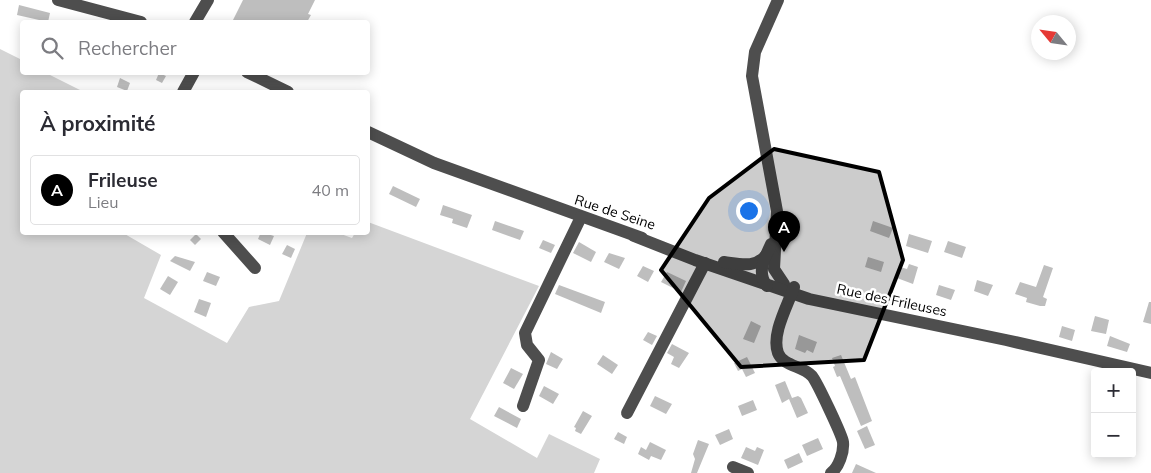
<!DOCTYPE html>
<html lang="fr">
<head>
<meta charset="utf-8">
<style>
  :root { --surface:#fff; --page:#f2f2f3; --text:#2b2b33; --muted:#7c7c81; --line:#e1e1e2; --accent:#000 }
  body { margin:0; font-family:Mulish,sans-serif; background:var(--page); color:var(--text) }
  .controls { position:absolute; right:15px; bottom:15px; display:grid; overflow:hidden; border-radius:5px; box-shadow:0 2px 12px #0003 }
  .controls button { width:45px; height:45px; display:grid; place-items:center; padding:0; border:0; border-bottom:1px solid var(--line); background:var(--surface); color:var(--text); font:25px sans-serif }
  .compass { position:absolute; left:1031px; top:15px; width:45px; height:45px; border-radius:50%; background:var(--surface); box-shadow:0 2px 12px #0003; rotate:299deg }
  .you { position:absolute; left:748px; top:210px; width:18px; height:18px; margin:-12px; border:4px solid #fff; border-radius:50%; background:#1a73e8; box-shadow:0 0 0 8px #1a73e833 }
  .badge { display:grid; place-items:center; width:32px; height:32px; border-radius:50%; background:var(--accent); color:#fff; font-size:16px; font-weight:700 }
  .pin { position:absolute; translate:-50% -41px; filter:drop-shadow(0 1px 2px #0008) }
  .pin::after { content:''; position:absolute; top:26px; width:18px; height:15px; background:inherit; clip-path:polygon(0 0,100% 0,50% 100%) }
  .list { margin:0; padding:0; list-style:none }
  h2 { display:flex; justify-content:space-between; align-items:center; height:65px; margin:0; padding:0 20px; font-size:21px }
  h2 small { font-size:16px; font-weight:400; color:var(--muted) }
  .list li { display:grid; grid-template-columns:32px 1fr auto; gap:15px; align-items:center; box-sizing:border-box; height:70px; margin:0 10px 10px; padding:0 10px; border:1px solid var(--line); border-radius:5px }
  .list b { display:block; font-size:19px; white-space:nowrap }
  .list p { margin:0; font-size:16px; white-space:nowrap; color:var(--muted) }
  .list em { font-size:16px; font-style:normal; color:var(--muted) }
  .icon { flex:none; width:28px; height:28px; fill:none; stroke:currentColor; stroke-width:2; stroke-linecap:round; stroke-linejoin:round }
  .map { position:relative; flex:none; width:1151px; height:473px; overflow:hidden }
  .search { position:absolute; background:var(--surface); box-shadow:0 2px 12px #0003; left:20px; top:20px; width:350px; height:55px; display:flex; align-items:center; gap:12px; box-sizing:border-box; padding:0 18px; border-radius:5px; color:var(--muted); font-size:19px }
  .panel { position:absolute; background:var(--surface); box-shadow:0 2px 12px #0003; left:20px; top:90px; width:350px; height:145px; border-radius:5px }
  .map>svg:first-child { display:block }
</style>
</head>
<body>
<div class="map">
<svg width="1151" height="473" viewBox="0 0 1151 473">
  <rect width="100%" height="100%" fill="#fff"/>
  <polygon fill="#d5d5d5" points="0,49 22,60 22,72 46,73 84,92 22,92 22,232 123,233 161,255 144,298 227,343 249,307 279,301 307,233 338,233 352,238 355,233 368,232 368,222 539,286 470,419 537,458 549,434 600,459 594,473 0,473"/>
  <g fill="#bebebe">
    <polygon points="243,0 315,0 308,14 311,15 307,22 232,22"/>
    <polygon points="19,5 50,13 48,22 17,15"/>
    <polygon points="159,73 166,76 162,83 156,80"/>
    <polygon points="120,78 130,83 127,91 117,87"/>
    <polygon points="393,186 420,199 416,207 389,194"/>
    <polygon points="443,205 472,215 467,228 452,223 453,219 440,215"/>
    <polygon points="495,221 524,231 520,240 492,230"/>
    <polygon points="873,221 893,228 889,238 870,231"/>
    <polygon points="261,232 274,236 270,245 258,239"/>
    <polygon points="196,234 201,239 195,245 190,240"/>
    <polygon points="909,234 932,241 928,253 906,246"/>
    <polygon points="543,240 555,245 551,253 539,248"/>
    <polygon points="948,241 966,247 962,258 944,252"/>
    <polygon points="579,242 596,252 591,262 573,253"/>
    <polygon points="287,245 295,249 291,258 282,254"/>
    <polygon points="609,253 625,258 619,269 604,262"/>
    <polygon points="175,256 195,262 190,271 170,261"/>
    <polygon points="868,257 884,262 881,272 865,267"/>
    <polygon points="909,264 918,267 913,284 897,278 900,267 907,269"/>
    <polygon points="1044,265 1053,268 1043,297 1047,299 1045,306 1040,306 1026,302 1027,298 1015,294 1020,282 1036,287"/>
    <polygon points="643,266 654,271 648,282 637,276"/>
    <polygon points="207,272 220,277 216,286 203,281"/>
    <polygon points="667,272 686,281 681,292 661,282"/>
    <polygon points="168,276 178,282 170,295 160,289"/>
    <polygon points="977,280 993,285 988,296 974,291"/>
    <polygon points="559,285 605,302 601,313 555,294"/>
    <polygon points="939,285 955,290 951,300 936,295"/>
    <polygon points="199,299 211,303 206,317 194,312"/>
    <polygon points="1149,302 1151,302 1151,324 1143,322"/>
    <polygon points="1095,316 1109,320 1106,334 1091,331"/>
    <polygon points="751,321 761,326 754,343 743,339"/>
    <polygon points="1062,326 1075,330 1072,341 1059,337"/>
    <polygon points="648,332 657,336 652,345 643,340"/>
    <polygon points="799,335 817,342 813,353 807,350 805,353 795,349"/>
    <polygon points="1110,336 1130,344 1127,352 1107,346"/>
    <polygon points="672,344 689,353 679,368 671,364 674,357 667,353"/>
    <polygon points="551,352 563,359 557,369 546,364"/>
    <polygon points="603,355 618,365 612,374 597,364"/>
    <polygon points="841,355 851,379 855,377 872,421 861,426 840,376 837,377 833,367 835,366 832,358"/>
    <polygon points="747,357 755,373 746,377 742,369 738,371 734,363"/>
    <polygon points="511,368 523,374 514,389 503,383"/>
    <polygon points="785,381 792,398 798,396 801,398 808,413 797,418 789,399 782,403 775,385"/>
    <polygon points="544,386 559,394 553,404 539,396"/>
    <polygon points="655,396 672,404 666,414 650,406"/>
    <polygon points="753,400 757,410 742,416 738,406"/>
    <polygon points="499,407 521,419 517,428 494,416"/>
    <polygon points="583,411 592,416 581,434 575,431 576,428 574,427"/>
    <polygon points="867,426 875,445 865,449 857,431"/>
    <polygon points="729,429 733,439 720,445 715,435"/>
    <polygon points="618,432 627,437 624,444 614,439"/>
    <polygon points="818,438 823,449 807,456 802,445"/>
    <polygon points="698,440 709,444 697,473 691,473 695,459 693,454"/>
    <polygon points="650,442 666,450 661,460 651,456 649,460 638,454 641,447 646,450"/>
    <polygon points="746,447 755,451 757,447 764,450 758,465 741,458"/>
    <polygon points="799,453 803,462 788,469 784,460"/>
    <polygon points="856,464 876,473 852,473"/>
  </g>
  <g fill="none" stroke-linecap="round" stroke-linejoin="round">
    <g stroke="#4e4e4e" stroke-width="12">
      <polyline points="58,0 141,22"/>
      <polyline points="778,0 755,52 752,76 777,211 774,269 784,284"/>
      <polyline points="195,22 208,0"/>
      <polyline points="247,72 288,92"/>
      <polyline points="183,92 194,72"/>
      <polyline points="368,132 434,163 642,238"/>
      <polyline points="223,232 255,268"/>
      <polyline points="634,236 695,260 809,299 1006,340 1151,373"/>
      <path d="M724,262c16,2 32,7 43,-8"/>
      <path d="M767,286c-11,-14 -2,-28 4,-42"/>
      <path d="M794,287c-6,18 -23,47 -16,66 5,13 25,13 34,23 5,6 30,59 31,66 1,10 -4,25 -12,31"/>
      <polyline points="523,406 539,360 527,345 525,333 581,217"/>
      <polyline points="627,413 705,263"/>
      <polyline points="733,467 748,473"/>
    </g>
  </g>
  <path fill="#000" fill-opacity="0.2" stroke="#000" stroke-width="4" stroke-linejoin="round" d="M774,149l105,23 24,88 -39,100 -123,7 -80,-97 48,-72z"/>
  <g text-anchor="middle" stroke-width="5" stroke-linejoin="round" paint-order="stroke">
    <g font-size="14" fill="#000" stroke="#fff">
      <text transform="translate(615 212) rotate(18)" y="5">Rue de Seine</text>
      <text transform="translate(892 300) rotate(12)" y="5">Rue des Frileuses</text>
    </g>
  </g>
</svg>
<div class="controls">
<button>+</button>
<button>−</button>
</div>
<svg class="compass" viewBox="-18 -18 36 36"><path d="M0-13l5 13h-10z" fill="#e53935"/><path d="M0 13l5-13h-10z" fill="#7c7c81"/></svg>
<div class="you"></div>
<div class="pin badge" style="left:784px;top:252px">A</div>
<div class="search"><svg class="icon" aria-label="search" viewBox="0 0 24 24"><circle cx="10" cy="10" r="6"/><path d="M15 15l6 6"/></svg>Rechercher</div>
<section class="panel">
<h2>À proximité<small></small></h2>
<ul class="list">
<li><span class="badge">A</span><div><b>Frileuse</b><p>Lieu</p></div><em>40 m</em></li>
</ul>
</section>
</div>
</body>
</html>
